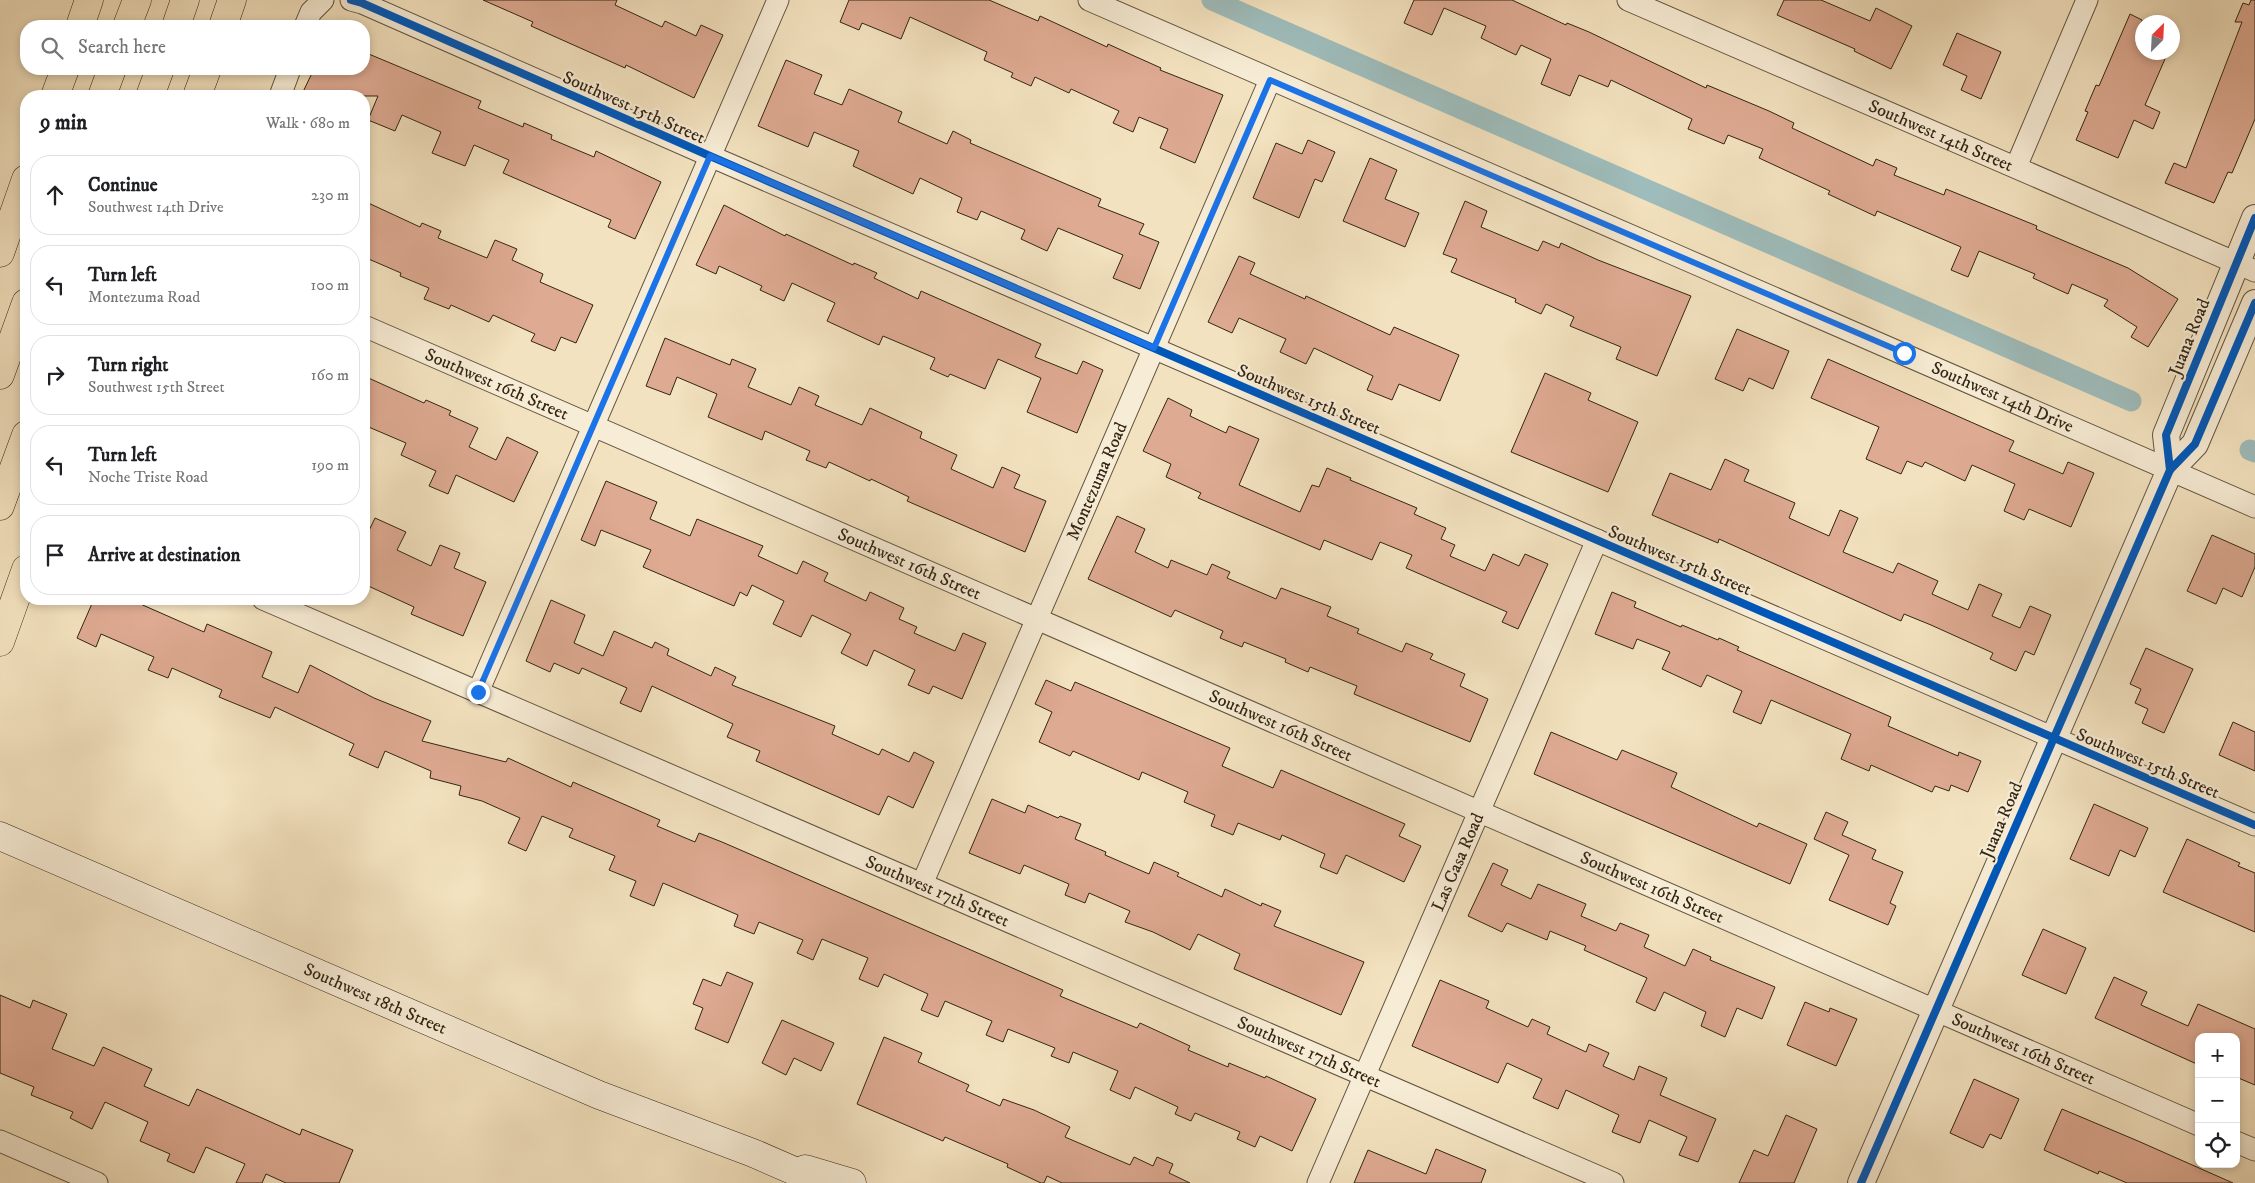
<!DOCTYPE html>
<html lang="en">
<head>
<meta charset="utf-8">
<style>
  :root { --surface:#fff; --page:#f2f2f2; --text:#202124; --muted:#757577; --line:#e0e0e0 }
  body { margin:0; font-family:"IM FELL DW Pica",serif; background:var(--page); color:var(--text) }
  .controls { position:absolute; right:15px; bottom:15px; display:grid; overflow:hidden; border-radius:10px; box-shadow:0 2px 8px #0003 }
  .controls button { width:45px; height:45px; display:grid; place-items:center; padding:0; border:0; border-bottom:1px solid var(--line); background:var(--surface); color:var(--text); font:25px sans-serif }
  .compass { position:absolute; left:2135px; top:15px; width:45px; height:45px; border-radius:50%; background:var(--surface); box-shadow:0 2px 8px #0003; rotate:24deg }
  .stop { position:absolute; width:15px; height:15px; margin:-11px; border:4px solid #1a73e8; border-radius:50%; background:#fff }
  .stop.end { background:#1a73e8; border-color:#fff; box-shadow:0 1px 5px #0008 }
  .list { margin:0; padding:0; list-style:none }
  h2 { display:flex; justify-content:space-between; align-items:center; height:65px; margin:0; padding:0 20px; font-size:21px }
  h2 small { font-size:16px; font-weight:400; color:var(--muted) }
  .list li { display:grid; grid-template-columns:32px 1fr auto; gap:15px; align-items:center; box-sizing:border-box; height:80px; margin:0 10px 10px; padding:0 10px; border:1px solid var(--line); border-radius:20px }
  .list b { display:block; font-size:19px; white-space:nowrap }
  .list p { margin:0; font-size:16px; white-space:nowrap; color:var(--muted) }
  .list em { font-size:16px; font-style:normal; color:var(--muted) }
  .icon { flex:none; width:28px; height:28px; fill:none; stroke:currentColor; stroke-width:2; stroke-linecap:round; stroke-linejoin:round }
  .map { position:relative; flex:none; width:2255px; height:1183px; overflow:hidden }
  .search { position:absolute; background:var(--surface); box-shadow:0 2px 8px #0003; left:20px; top:20px; width:350px; height:55px; display:flex; align-items:center; gap:12px; box-sizing:border-box; padding:0 18px; border-radius:20px; color:var(--muted); font-size:19px }
  .panel { position:absolute; background:var(--surface); box-shadow:0 2px 8px #0003; left:20px; top:90px; width:350px; height:515px; border-radius:20px }
  .map>svg:first-child { display:block }
</style>
</head>
<body>
<div class="map">
<svg width="2255" height="1183" viewBox="0 0 2255 1183">
  <rect width="100%" height="100%" fill="#f3e2bf"/>
  <filter id="stains"><feTurbulence type="fractalNoise" baseFrequency=".004" numOctaves="4"/><feColorMatrix values="0 0 0 0 .2 0 0 0 0 .09 0 0 0 0 .02 0 0 0 .5 -.17"/></filter>
  <radialGradient id="worn" r=".72"><stop offset=".6" stop-color="#630" stop-opacity="0"/><stop offset="1" stop-color="#630" stop-opacity=".3"/></radialGradient>
  <g fill="none" stroke-linecap="round" stroke-linejoin="round">
    <g stroke="#9ebcbb" stroke-width="21">
      <polyline points="1212,0 2131,401"/>
      <polyline points="2250,450 2255,452"/>
    </g>
  </g>
  <g fill="#deaa92" stroke="#322514">
    <polygon points="483,0 617,0 615,5 662,27 665,21 696,36 701,25 723,35 694,98 626,65 625,68 531,26 533,22"/>
    <polygon points="849,0 989,0 1038,21 1040,16 1107,47 1108,44 1132,55 1161,68 1160,70 1223,95 1195,163 1160,148 1168,129 1139,117 1133,132 1113,123 1119,111 1071,89 1069,93 1035,77 1031,86 1011,77 1013,73 984,60 987,52 910,17 901,39 862,23 859,30 840,22"/>
    <polygon points="1414,0 1512,0 1566,25 1567,23 1589,32 1706,88 1707,85 1769,111 1794,123 1792,128 1873,166 1876,159 1897,168 1894,175 1944,195 1946,189 2037,226 2036,229 2128,268 2178,299 2148,347 2131,337 2137,327 2104,306 2108,300 2072,284 2068,294 2033,278 2035,274 1979,251 1968,277 1951,270 1961,247 1877,211 1875,216 1828,194 1830,191 1759,158 1763,149 1728,135 1724,144 1688,129 1692,119 1611,80 1608,87 1579,75 1570,96 1541,84 1551,59 1521,45 1516,55 1481,38 1486,26 1444,8 1432,35 1404,23"/>
    <polygon points="1784,0 1821,0 1870,21 1876,8 1912,26 1891,69 1854,51 1855,49 1777,15"/>
    <polygon points="2251,0 2255,0 2255,119 2232,173 2228,172 2214,203 2165,183 2174,163 2186,168 2242,22 2235,22 2243,3 2249,5"/>
    <polygon points="2130,14 2142,20 2142,52 2168,52 2145,105 2160,112 2153,129 2134,120 2118,158 2076,140 2088,112 2085,111 2096,85 2099,86"/>
    <polygon points="1957,33 2001,52 1981,99 1961,90 1967,76 1943,65"/>
    <polygon points="364,52 481,101 478,108 523,127 524,123 552,135 551,139 594,157 596,151 661,182 635,239 608,227 611,220 503,173 509,160 474,145 465,166 432,153 441,132 402,115 395,131 368,120 378,96 301,96 314,69 364,69"/>
    <polygon points="786,60 822,75 814,94 842,105 849,89 902,112 898,122 947,144 953,131 971,140 970,143 1101,199 1098,206 1144,224 1139,234 1159,242 1140,289 1113,278 1123,255 1058,228 1047,251 1021,239 1025,230 981,211 977,220 957,212 962,198 920,178 913,194 853,166 859,151 814,132 808,147 758,126"/>
    <polygon points="1308,140 1335,152 1322,182 1315,179 1299,218 1253,198 1276,143 1302,154"/>
    <polygon points="1370,158 1397,170 1385,199 1419,213 1405,247 1343,221"/>
    <polygon points="364,201 420,227 422,223 441,231 438,238 487,258 495,240 517,249 512,260 543,274 540,282 593,305 576,343 561,337 555,351 531,341 535,334 493,315 489,322 451,305 449,309 424,299 429,288 400,276 401,273 364,257"/>
    <polygon points="1465,201 1487,211 1481,227 1538,251 1543,241 1559,248 1561,243 1598,260 1691,296 1657,376 1616,359 1621,347 1570,326 1574,317 1546,304 1541,314 1515,302 1516,299 1451,272 1457,259 1443,254"/>
    <polygon points="724,205 785,236 786,234 853,265 854,263 877,273 874,278 918,299 921,291 1041,344 1035,357 1077,374 1083,361 1103,370 1077,433 1027,412 1041,378 998,359 985,389 950,374 948,377 930,369 935,358 883,336 879,345 827,321 835,303 792,283 784,301 760,290 762,286 719,266 716,274 696,265"/>
    <polygon points="1239,256 1255,263 1250,274 1305,299 1306,296 1390,335 1394,327 1459,355 1440,401 1399,384 1392,400 1367,390 1373,376 1314,348 1306,364 1280,352 1286,339 1239,318 1232,333 1208,322"/>
    <polygon points="1737,329 1789,351 1773,389 1749,378 1743,391 1715,379"/>
    <polygon points="665,338 730,365 732,359 756,369 748,387 791,405 799,387 819,396 815,405 862,425 870,408 922,432 920,438 957,455 951,469 993,488 1002,467 1020,475 1014,488 1046,501 1025,552 907,501 909,497 871,479 870,481 829,462 826,468 806,460 810,451 765,431 762,440 708,417 717,394 677,377 670,395 646,386"/>
    <polygon points="1828,359 2014,441 2009,451 2063,474 2068,462 2094,473 2071,527 2029,509 2024,520 2004,511 2015,484 1972,465 1965,481 1925,462 1922,467 1907,461 1901,474 1866,459 1879,427 1811,398"/>
    <polygon points="1545,373 1591,393 1588,400 1638,422 1608,492 1511,452"/>
    <polygon points="364,376 424,403 426,400 451,411 449,415 478,428 469,447 496,460 507,437 538,452 514,502 456,475 448,494 429,486 436,471 401,455 406,443 364,425"/>
    <polygon points="1168,398 1192,410 1190,416 1226,433 1229,426 1259,439 1239,485 1300,512 1312,485 1319,487 1327,468 1351,478 1350,480 1417,508 1414,514 1446,528 1441,539 1455,545 1450,556 1485,571 1493,554 1519,566 1525,554 1548,564 1518,629 1502,622 1507,612 1406,568 1412,555 1380,542 1372,560 1324,540 1320,550 1198,498 1201,493 1166,477 1171,464 1143,451"/>
    <polygon points="1725,459 1749,470 1744,481 1795,503 1789,518 1829,536 1840,510 1858,518 1843,552 1893,573 1898,563 1938,581 1932,594 1968,610 1979,584 2002,594 1992,616 2020,628 2030,606 2051,615 2034,655 2025,651 2016,671 1990,659 1993,653 1931,625 1904,614 1901,621 1719,539 1718,543 1652,515 1670,473 1711,490"/>
    <polygon points="606,481 657,502 650,519 690,536 697,519 763,546 758,556 797,574 803,561 828,573 824,581 866,601 870,592 904,608 899,619 917,627 914,633 955,651 963,633 986,643 962,699 933,686 929,694 908,685 915,670 874,650 867,666 841,653 851,634 812,615 801,637 773,624 784,601 752,585 747,596 740,592 734,606 643,567 651,550 601,530 595,546 581,540"/>
    <polygon points="1117,516 1145,529 1135,552 1168,568 1171,560 1207,575 1212,564 1230,572 1227,578 1276,599 1281,588 1331,607 1327,616 1359,629 1357,633 1402,652 1406,643 1433,654 1430,659 1465,674 1460,686 1488,699 1470,742 1354,694 1357,686 1310,667 1308,672 1285,662 1286,659 1244,642 1242,647 1220,638 1223,631 1175,610 1171,617 1088,579"/>
    <polygon points="375,518 406,532 397,550 431,566 440,545 460,553 454,568 486,582 463,636 411,614 414,607 364,584 364,541"/>
    <polygon points="2212,535 2255,554 2255,567 2242,597 2223,588 2216,604 2187,591"/>
    <polygon points="1612,592 1636,602 1634,607 1681,627 1682,625 1718,640 1719,638 1739,647 1737,650 1891,717 1888,726 1958,756 1959,752 1981,761 1968,792 1951,785 1949,791 1935,786 1932,792 1871,765 1869,771 1841,759 1851,734 1771,700 1761,724 1733,712 1742,691 1707,675 1701,687 1662,669 1670,652 1637,639 1633,649 1595,634"/>
    <polygon points="94,599 129,599 204,632 207,624 272,652 262,677 298,693 310,665 374,698 431,721 422,741 506,762 508,758 571,787 573,782 660,820 657,826 695,842 699,833 722,842 1063,990 1060,996 1137,1028 1140,1023 1190,1046 1188,1050 1228,1067 1229,1063 1265,1078 1266,1076 1316,1099 1292,1151 1260,1136 1255,1147 1237,1139 1240,1132 1195,1113 1191,1121 1175,1114 1178,1107 1135,1087 1130,1099 1110,1090 1118,1071 1073,1052 1069,1063 1051,1056 1055,1048 1008,1029 1003,1042 986,1035 992,1021 945,1001 938,1017 921,1010 928,994 884,974 878,987 859,979 868,958 822,939 813,960 797,953 803,940 759,922 754,934 734,926 738,915 663,883 654,906 630,896 636,881 609,870 615,856 569,837 573,829 542,816 526,851 508,843 520,818 482,801 459,795 461,786 430,778 431,771 385,751 378,768 349,755 354,744 275,707 270,718 219,697 222,690 172,668 168,678 148,670 154,657 101,634 96,647 77,638"/>
    <polygon points="551,600 585,615 574,643 603,656 614,631 652,648 655,642 669,649 667,655 711,676 715,667 736,677 732,685 835,726 832,734 879,755 882,749 909,762 914,752 934,762 913,808 888,796 879,815 756,761 760,751 727,737 733,724 652,686 641,712 620,703 627,688 582,668 579,674 554,663 550,672 526,661"/>
    <polygon points="2146,648 2193,669 2164,733 2142,723 2148,709 2135,703 2141,689 2130,684"/>
    <polygon points="1046,680 1071,691 1075,682 1230,748 1222,766 1273,788 1281,770 1405,824 1399,836 1421,846 1404,882 1346,855 1337,874 1320,867 1325,854 1282,835 1280,840 1238,823 1233,835 1211,826 1215,815 1184,802 1188,792 1142,772 1139,780 1073,751 1070,756 1039,742 1052,712 1035,704"/>
    <polygon points="2233,722 2255,732 2255,771 2219,755"/>
    <polygon points="1551,732 1617,760 1622,750 1677,773 1671,787 1757,827 1759,823 1807,844 1790,884 1534,774"/>
    <polygon points="992,799 1025,813 1028,805 1058,818 1060,816 1081,824 1075,839 1106,852 1105,855 1149,874 1154,862 1179,873 1177,876 1222,897 1225,889 1261,906 1262,903 1281,911 1274,926 1364,962 1341,1015 1234,969 1240,954 1198,934 1190,950 1153,932 1125,922 1130,911 1089,893 1085,903 1065,895 1069,884 1024,865 1020,874 969,853"/>
    <polygon points="2094,804 2148,828 2135,857 2120,850 2109,876 2070,859"/>
    <polygon points="1826,812 1848,822 1842,835 1876,850 1872,859 1903,872 1890,903 1896,906 1888,925 1829,900 1849,855 1814,839"/>
    <polygon points="2187,839 2240,863 2238,866 2255,873 2255,932 2163,892"/>
    <polygon points="1493,863 1508,870 1501,885 1531,899 1538,884 1586,904 1581,916 1616,931 1620,923 1649,935 1644,947 1685,966 1693,949 1711,957 1710,960 1775,987 1762,1019 1737,1008 1725,1037 1701,1026 1706,1012 1664,992 1655,1011 1636,1002 1647,978 1584,950 1586,946 1550,931 1547,940 1507,923 1502,932 1468,916"/>
    <polygon points="2043,929 2086,948 2066,994 2022,975"/>
    <polygon points="727,972 753,983 728,1043 695,1029 703,1008 693,1004 703,979 721,986"/>
    <polygon points="2114,977 2147,992 2141,1005 2188,1026 2198,1004 2255,1029 2255,1085 2236,1077 2236,1037 2199,1037 2199,1065 2095,1018"/>
    <polygon points="1440,980 1489,1001 1486,1008 1528,1027 1532,1019 1550,1027 1547,1034 1586,1052 1589,1044 1609,1053 1603,1066 1634,1080 1639,1066 1667,1078 1660,1095 1716,1119 1698,1162 1679,1155 1687,1137 1649,1120 1640,1143 1612,1132 1619,1115 1566,1090 1558,1109 1533,1098 1542,1079 1507,1063 1498,1083 1412,1046"/>
    <polygon points="0,995 30,1008 33,1000 67,1014 52,1049 94,1066 103,1047 152,1069 144,1086 189,1106 197,1089 300,1135 302,1129 353,1150 339,1183 286,1183 266,1174 262,1183 236,1183 245,1164 206,1147 194,1173 167,1161 170,1154 140,1141 148,1122 105,1102 92,1129 70,1118 73,1112 31,1095 34,1087 0,1073"/>
    <polygon points="1805,1002 1829,1012 1830,1008 1857,1019 1836,1066 1787,1045"/>
    <polygon points="782,1020 834,1043 821,1071 794,1058 786,1075 762,1063"/>
    <polygon points="884,1037 922,1053 918,1062 969,1085 966,1091 1000,1106 1003,1099 1034,1110 1070,1127 1065,1137 1130,1165 1134,1157 1153,1166 1157,1157 1173,1164 1169,1173 1190,1183 1062,1183 1047,1176 1044,1183 1041,1183 1007,1167 1008,1164 945,1137 943,1141 857,1104"/>
    <polygon points="1974,1079 2019,1099 2001,1139 1990,1134 1983,1148 1950,1133"/>
    <polygon points="2062,1109 2138,1141 2233,1183 2127,1183 2099,1171 2098,1174 2044,1150"/>
    <polygon points="1786,1115 1817,1129 1794,1183 1739,1183 1754,1150 1768,1156"/>
    <polygon points="1436,1149 1486,1170 1481,1183 1354,1183 1368,1150 1426,1174"/>
  </g>
  <g fill="none" stroke-linecap="round" stroke-linejoin="round">
    <g stroke="#62543f" stroke-width="23">
      <g id="minor">
        <polyline points="351,0 362,3 710,156 2255,825"/>
        <path id="s1" d="M1089,0c388,171 778,336 1166,507"/>
        <path id="s2" d="M1628,0l627,271"/>
        <polyline points="305,26 311,12 323,0"/>
        <polyline points="280,96 290,69"/>
        <polyline points="2016,167 2087,0"/>
        <path id="s3" d="M364,326l1835,799"/>
        <path id="s4" d="M263,599l1350,584"/>
        <polyline points="478,692 778,0"/>
        <path id="s5" d="M922,884l348,-804"/>
        <polyline points="0,1141 97,1183"/>
        <polyline points="2236,1142 2255,1150"/>
        <path id="s6" d="M1318,1183l279,-643"/>
      </g>
    </g>
    <g stroke="#62543f" stroke-width="28">
      <g id="tertiary">
        <polyline points="2170,470 2166,435 2255,218"/>
        <polyline points="1861,1183 2170,470 2195,444 2255,303"/>
      </g>
    </g>
    <g stroke="#322514" stroke-width="29">
      <g id="secondary">
        <path id="s7" d="M0,836l599,259 154,58 69,30"/>
        <polyline points="805,1169 852,1183"/>
      </g>
    </g>
    <g stroke="#322514" stroke-width="29">
      <g id="motorway">
        <polyline points="80,26 89,0"/>
        <polyline points="127,26 137,0"/>
        <polyline points="176,26 185,0"/>
        <polyline points="223,26 232,0"/>
        <polyline points="55,96 65,69"/>
        <polyline points="102,96 112,69"/>
        <polyline points="150,96 160,69"/>
        <polyline points="197,96 207,69"/>
        <polyline points="0,253 26,179"/>
        <polyline points="0,375 26,303"/>
        <polyline points="0,506 26,435"/>
        <polyline points="0,642 26,569"/>
      </g>
    </g>
    <use href="#minor" stroke="#f7ecd5" stroke-width="21"/>
    <use href="#tertiary" stroke="#f7ecd5" stroke-width="26"/>
    <use href="#secondary" stroke="#f7ecd5" stroke-width="28"/>
    <use href="#motorway" stroke="#f3e2bf" stroke-width="28"/>
    <g stroke="#f7ecd5" stroke-width="11">
      <g id="cycleway">
        <polyline points="351,0 362,3 710,156 2255,825"/>
        <polyline points="2170,470 2166,435 2255,218"/>
        <polyline points="1861,1183 2170,470 2195,444 2255,303"/>
      </g>
    </g>
    <use href="#cycleway" stroke="#0057b8" stroke-width="8"/>
  </g>
  <g fill="none" stroke-linecap="round" stroke-linejoin="round">
    <polyline stroke="#1a73e8" stroke-width="6" points="478,692 710,156 1154,348 1270,80 1904,353"/>
  </g>
  <g text-anchor="middle" stroke-width="4.5" stroke-linejoin="round" paint-order="stroke">
    <g font-size="18" fill="#322514" stroke="#f7ecd5">
      <text transform="translate(634 107) rotate(24)" y="6">Southwest 15th Street</text>
      <text dy="6" stroke="none"><textPath href="#s2" startOffset="341">Southwest 14th Street</textPath></text>
      <text transform="translate(2189 337) rotate(-68)" y="6">Juana Road</text>
      <text dy="6" stroke="none"><textPath href="#s3" startOffset="145">Southwest 16th Street</textPath></text>
      <text dy="6" stroke="none"><textPath href="#s1" startOffset="996">Southwest 14th Drive</textPath></text>
      <text transform="translate(1309 399) rotate(23)" y="6">Southwest 15th Street</text>
      <text dy="6" stroke="none"><textPath href="#s5" startOffset="439">Montezuma Road</textPath></text>
      <text transform="translate(1680 560) rotate(23)" y="6">Southwest 15th Street</text>
      <text dy="6" stroke="none"><textPath href="#s3" startOffset="595">Southwest 16th Street</textPath></text>
      <text dy="6" stroke="none"><textPath href="#s3" startOffset="1000">Southwest 16th Street</textPath></text>
      <text transform="translate(2148 763) rotate(23)" y="6">Southwest 15th Street</text>
      <text transform="translate(2001 820) rotate(-67)" y="6">Juana Road</text>
      <text dy="6" stroke="none"><textPath href="#s6" startOffset="350">Las Casa Road</textPath></text>
      <text dy="6" stroke="none"><textPath href="#s3" startOffset="1405">Southwest 16th Street</textPath></text>
      <text dy="6" stroke="none"><textPath href="#s4" startOffset="735">Southwest 17th Street</textPath></text>
      <text dy="6" stroke="none"><textPath href="#s7" startOffset="409">Southwest 18th Street</textPath></text>
      <text dy="6" stroke="none"><textPath href="#s3" startOffset="1810">Southwest 16th Street</textPath></text>
      <text dy="6" stroke="none"><textPath href="#s4" startOffset="1140">Southwest 17th Street</textPath></text>
    </g>
  </g>
  <rect width="100%" height="100%" filter="url(#stains)"/>
  <rect width="100%" height="100%" fill="url(#worn)"/>
</svg>
<div class="controls">
<button>+</button>
<button>−</button>
<button><svg class="icon" aria-label="locate" viewBox="0 0 24 24"><circle cx="12" cy="12" r="6"/><path d="M12 2v4M12 18v4M2 12h4M18 12h4"/></svg></button>
</div>
<svg class="compass" viewBox="-18 -18 36 36"><path d="M0-13l5 13h-10z" fill="#e53935"/><path d="M0 13l5-13h-10z" fill="#757577"/></svg>
<div class="stop" style="left:1904px;top:353px"></div>
<div class="stop end" style="left:478px;top:692px"></div>
<div class="search"><svg class="icon" aria-label="search" viewBox="0 0 24 24"><circle cx="10" cy="10" r="6"/><path d="M15 15l6 6"/></svg>Search here</div>
<section class="panel">
<h2>9 min<small>Walk · 680 m</small></h2>
<ul class="list">
<li><svg class="icon" aria-label="ahead" viewBox="0 0 24 24"><path d="M12 20V5M6 11l6-6 6 6"/></svg><div><b>Continue</b><p>Southwest 14th Drive</p></div><em>230 m</em></li>
<li><svg class="icon" aria-label="left" viewBox="0 0 24 24"><path d="M17 20v-9H6M10 6l-5 5 5 5"/></svg><div><b>Turn left</b><p>Montezuma Road</p></div><em>100 m</em></li>
<li><svg class="icon" aria-label="right" viewBox="0 0 24 24"><path d="M7 20v-9h11M14 6l5 5-5 5"/></svg><div><b>Turn right</b><p>Southwest 15th Street</p></div><em>160 m</em></li>
<li><svg class="icon" aria-label="left" viewBox="0 0 24 24"><path d="M17 20v-9H6M10 6l-5 5 5 5"/></svg><div><b>Turn left</b><p>Noche Triste Road</p></div><em>190 m</em></li>
<li><svg class="icon" aria-label="arrive" viewBox="0 0 24 24"><path d="M6 21V4h12l-3 4 3 4H6"/></svg><div><b>Arrive at destination</b></div></li>
</ul>
</section>
</div>
</body>
</html>
